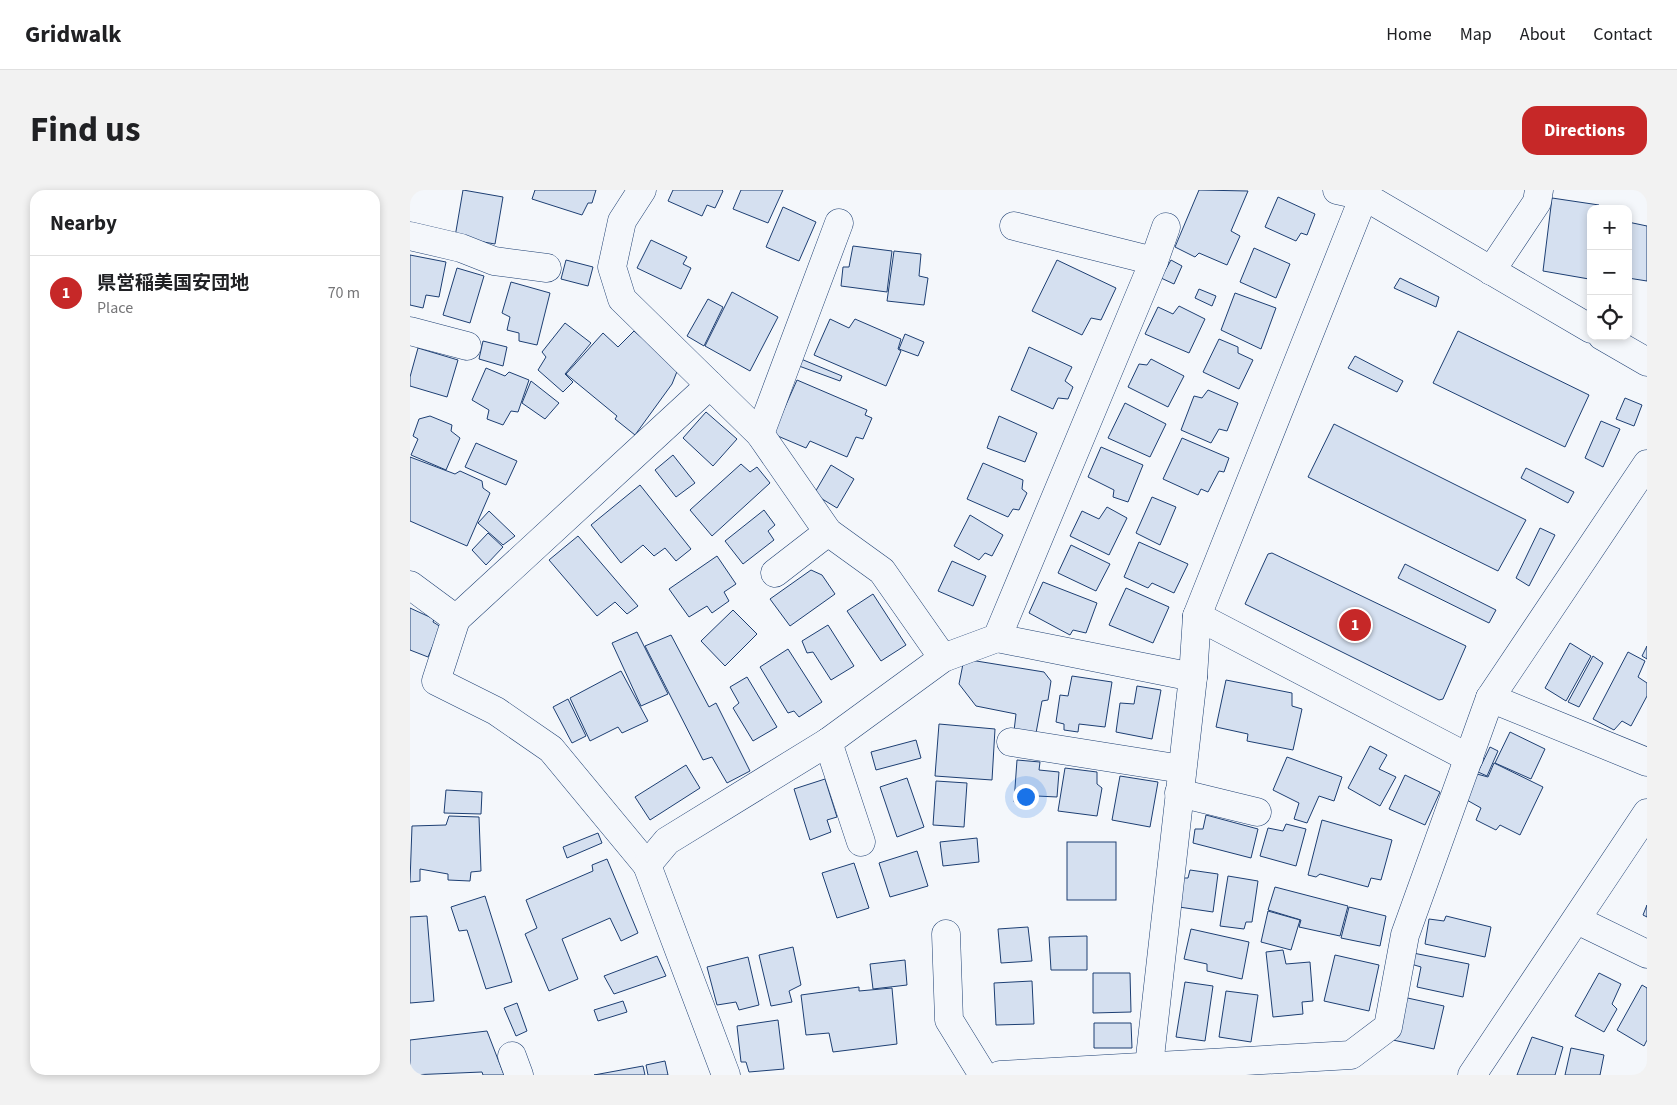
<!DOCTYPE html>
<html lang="en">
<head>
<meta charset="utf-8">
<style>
  :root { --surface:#fff; --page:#f2f2f2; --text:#202124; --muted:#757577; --line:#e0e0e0; --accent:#c62828 }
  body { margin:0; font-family:"Source Sans 3","Noto Sans JP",sans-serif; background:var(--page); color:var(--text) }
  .controls { position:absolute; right:15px; top:15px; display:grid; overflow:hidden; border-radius:10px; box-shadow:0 2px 8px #0003 }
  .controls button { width:45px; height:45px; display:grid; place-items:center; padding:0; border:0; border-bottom:1px solid var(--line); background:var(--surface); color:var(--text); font:25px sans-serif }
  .you { position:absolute; left:615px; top:606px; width:18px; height:18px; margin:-12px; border:4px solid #fff; border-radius:50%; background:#1a73e8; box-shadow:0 0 0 8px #1a73e833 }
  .badge { display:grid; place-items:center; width:32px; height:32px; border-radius:50%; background:var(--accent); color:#fff; font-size:16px; font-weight:700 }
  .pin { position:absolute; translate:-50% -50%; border:2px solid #fff; box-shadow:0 1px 5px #0006 }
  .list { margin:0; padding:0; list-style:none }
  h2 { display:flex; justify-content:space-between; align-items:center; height:65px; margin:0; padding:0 20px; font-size:21px }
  h2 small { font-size:16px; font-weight:400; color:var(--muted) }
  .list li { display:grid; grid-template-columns:32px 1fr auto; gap:15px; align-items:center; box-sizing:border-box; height:75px; padding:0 20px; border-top:1px solid var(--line) }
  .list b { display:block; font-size:19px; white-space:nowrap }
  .list p { margin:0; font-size:16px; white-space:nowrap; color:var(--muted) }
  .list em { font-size:16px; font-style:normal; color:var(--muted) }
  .icon { flex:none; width:28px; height:28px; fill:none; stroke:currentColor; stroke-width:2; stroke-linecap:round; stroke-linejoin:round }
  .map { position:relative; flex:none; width:1237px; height:885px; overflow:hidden; border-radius:15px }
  header { display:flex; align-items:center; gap:30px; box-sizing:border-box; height:70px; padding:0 25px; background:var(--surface); border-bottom:1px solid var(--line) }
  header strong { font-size:24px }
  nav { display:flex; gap:28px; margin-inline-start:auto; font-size:18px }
  .intro { display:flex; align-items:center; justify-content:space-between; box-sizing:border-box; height:120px; padding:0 30px }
  h1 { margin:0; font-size:35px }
  .button { padding:12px 22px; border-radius:15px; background:var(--accent); color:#fff; font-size:18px; font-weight:700 }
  main { display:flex; gap:30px; padding:0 30px }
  aside { flex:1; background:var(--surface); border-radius:15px; box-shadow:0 2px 8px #0003 }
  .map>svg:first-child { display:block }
</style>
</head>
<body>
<header>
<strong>Gridwalk</strong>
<nav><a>Home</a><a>Map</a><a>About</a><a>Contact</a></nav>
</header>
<div class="intro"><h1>Find us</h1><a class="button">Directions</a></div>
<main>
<aside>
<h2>Nearby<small></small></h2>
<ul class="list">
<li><span class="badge">1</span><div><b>県営稲美国安団地</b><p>Place</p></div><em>70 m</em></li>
</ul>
</aside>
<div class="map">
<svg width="1237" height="885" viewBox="0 0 1237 885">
  <rect width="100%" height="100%" fill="#f4f7fb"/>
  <g fill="#d5e0f0" stroke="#1d3f73">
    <polygon points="53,0 93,7 85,54 45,47"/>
    <polygon points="125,0 186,0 182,13 178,13 172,25 122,9"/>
    <polygon points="263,0 312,0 313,1 305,18 297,15 292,26 258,11"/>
    <polygon points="331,0 373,0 358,33 323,19"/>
    <polygon points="789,0 838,1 821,41 830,46 817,75 789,63 785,67 765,57"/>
    <polygon points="868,7 905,24 897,45 891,43 886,51 855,37"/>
    <polygon points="1142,8 1189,15 1188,19 1181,19 1179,89 1133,81"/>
    <polygon points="373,17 406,32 389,71 356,57"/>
    <polygon points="1218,32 1237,36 1237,91 1218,88"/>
    <polygon points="241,50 277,67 273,74 281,78 271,99 227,78"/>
    <polygon points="443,56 482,61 477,102 431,96 433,77 439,77"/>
    <polygon points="844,58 880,74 866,108 830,92"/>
    <polygon points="484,61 511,64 509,86 518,88 514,115 477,111"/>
    <polygon points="0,65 36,72 29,107 16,105 13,118 0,115"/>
    <polygon points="156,70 183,77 178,96 151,89"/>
    <polygon points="647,70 706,98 691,130 681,128 672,145 622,121"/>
    <polygon points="761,70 772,76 764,94 751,88"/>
    <polygon points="47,78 74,86 60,133 33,125"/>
    <polygon points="990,88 1029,107 1026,117 984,98"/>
    <polygon points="101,92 140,103 127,155 109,151 109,143 97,140 100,127 92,123"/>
    <polygon points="789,99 806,106 802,116 785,108"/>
    <polygon points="322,102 368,127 340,181 295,156"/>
    <polygon points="825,103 866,118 851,159 811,140"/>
    <polygon points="298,109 313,117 294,156 277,146"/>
    <polygon points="769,116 795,129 779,163 735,144 748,117 763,124"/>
    <polygon points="420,129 439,138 445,129 491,149 488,159 491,161 476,196 404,165"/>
    <polygon points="155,133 181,153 155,184 163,192 153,202 128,180 136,167 132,162"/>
    <polygon points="224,141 268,179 262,194 225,245 205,229 207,226 156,184 193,143 208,157"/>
    <polygon points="1048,141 1179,205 1155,257 1023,193"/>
    <polygon points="495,144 514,152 508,166 489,159"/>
    <polygon points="809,149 828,157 828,163 843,170 829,199 793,182"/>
    <polygon points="73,151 97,157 93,176 69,169"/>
    <polygon points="619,157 662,177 655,191 663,197 658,209 648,208 643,219 601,200"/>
    <polygon points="8,158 48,170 37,207 0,196 0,187"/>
    <polygon points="945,166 993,191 987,202 938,178"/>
    <polygon points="391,169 432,186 430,191 389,176"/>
    <polygon points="741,169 774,186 758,217 718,197 729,174 737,175"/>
    <polygon points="76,178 95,186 99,182 119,190 108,222 101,221 93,235 77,229 79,220 62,210"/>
    <polygon points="387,190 457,220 455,225 462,228 453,249 446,247 437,267 400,251 396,258 363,244"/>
    <polygon points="121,191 149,213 135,229 112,213"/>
    <polygon points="798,200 828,213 817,241 809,239 801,253 771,240 784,206 792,208"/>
    <polygon points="1215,208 1232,215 1224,236 1206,229"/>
    <polygon points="715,213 756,234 740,267 698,248"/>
    <polygon points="296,222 327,249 303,276 273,248"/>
    <polygon points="20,226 42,235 41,241 50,248 36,280 1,265 8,249 3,246 9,229"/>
    <polygon points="589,226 627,243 615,272 577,258"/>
    <polygon points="1191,231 1210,239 1193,277 1175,268"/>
    <polygon points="924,234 1116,330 1088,381 898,287"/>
    <polygon points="772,248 819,268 814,282 809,281 798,302 791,299 788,305 753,289"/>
    <polygon points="66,253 107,271 96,295 55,277"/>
    <polygon points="691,257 733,275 718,312 703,307 704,300 678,287"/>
    <polygon points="263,265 285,293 266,307 245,280"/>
    <polygon points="0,267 45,284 50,281 72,291 73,298 80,303 57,356 0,331"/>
    <polygon points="573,273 613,290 612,299 617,303 609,320 603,319 598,327 557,309"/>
    <polygon points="331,274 340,282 347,277 360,293 302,346 280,320"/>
    <polygon points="421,275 444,289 427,318 404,304"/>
    <polygon points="1116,278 1164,302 1158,313 1111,288"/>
    <polygon points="230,295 281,359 266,371 255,358 244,366 233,355 211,373 181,335"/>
    <polygon points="742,307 766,317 750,355 726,343"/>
    <polygon points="697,317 717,328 699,365 660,346 672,321 689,329"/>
    <polygon points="354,320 365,335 358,341 364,350 333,374 315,351"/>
    <polygon points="79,321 105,346 93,355 68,333"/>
    <polygon points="560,325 593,345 582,366 575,363 569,370 544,356"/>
    <polygon points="1130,338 1145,345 1119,396 1106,388"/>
    <polygon points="78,343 93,357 76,375 62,360"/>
    <polygon points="168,346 228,416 217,424 205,412 187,426 139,370"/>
    <polygon points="729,352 778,374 764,403 742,393 738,398 714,387"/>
    <polygon points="661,355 700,374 686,401 648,383"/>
    <polygon points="862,363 1056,456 1033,509 1029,510 835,414 858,364"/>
    <polygon points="307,366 326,394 314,402 319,411 302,423 297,416 279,427 259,399"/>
    <polygon points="542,371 576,386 563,416 528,401"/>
    <polygon points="995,374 1086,420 1079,433 988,388"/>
    <polygon points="401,380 412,385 425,404 380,436 360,409"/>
    <polygon points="633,392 687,413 676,443 663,440 660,445 619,423"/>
    <polygon points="716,398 759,417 743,453 699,435"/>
    <polygon points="463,404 496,455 471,471 437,421"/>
    <polygon points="0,418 24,429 23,432 31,437 18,467 0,460"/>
    <polygon points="323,420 347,444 315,476 291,451"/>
    <polygon points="418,435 444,476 421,490 403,462 397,463 392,451"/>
    <polygon points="227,442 258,504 231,516 202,453"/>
    <polygon points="261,445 299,517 306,513 340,581 317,593 302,567 293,570 235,456"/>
    <polygon points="1160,453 1181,466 1156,511 1135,498"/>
    <polygon points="1237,456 1237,469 1232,466"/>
    <polygon points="378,459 412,512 389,527 384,521 378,523 350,477"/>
    <polygon points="1218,462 1235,471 1228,487 1237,493 1237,506 1221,536 1212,531 1204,540 1183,529"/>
    <polygon points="1183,466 1193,473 1169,517 1158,512"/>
    <polygon points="554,469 634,482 641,491 638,510 632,511 626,543 604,541 606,524 566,516 549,494"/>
    <polygon points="211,481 238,531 212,543 208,537 180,551 160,508"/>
    <polygon points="662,486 702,492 695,537 669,534 668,542 654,540 654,534 646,532 650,505 658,506"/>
    <polygon points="337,487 367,537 343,551 323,518 329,513 320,497"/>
    <polygon points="816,490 882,503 882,516 892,519 883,560 837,551 838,544 806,537"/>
    <polygon points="727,496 751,500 742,549 706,542 710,513 724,514"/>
    <polygon points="158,509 176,546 162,553 143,517"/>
    <polygon points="529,534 585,539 582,590 525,586"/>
    <polygon points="1100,542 1135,559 1121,589 1085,573"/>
    <polygon points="506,550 511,568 466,580 461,562"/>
    <polygon points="960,556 977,565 969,579 986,587 970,616 938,598"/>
    <polygon points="1080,557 1088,561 1077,586 1068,582"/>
    <polygon points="877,567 932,587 924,611 909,606 897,633 884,629 889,613 863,600"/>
    <polygon points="607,570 630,572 629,580 649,582 647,607 627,606 626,614 604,612"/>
    <polygon points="1084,573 1133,597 1110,645 1090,635 1086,640 1066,630 1071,618 1055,609 1067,584 1078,587"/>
    <polygon points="276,575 290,598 240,630 225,607"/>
    <polygon points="655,578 687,582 687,594 692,598 687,626 648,621"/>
    <polygon points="995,585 1030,602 1015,635 979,619"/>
    <polygon points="710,586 748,592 740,637 702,630"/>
    <polygon points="497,588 514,637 487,647 470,597"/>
    <polygon points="415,589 427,627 417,630 421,642 400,650 384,599"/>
    <polygon points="526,591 557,593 554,637 523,635"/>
    <polygon points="36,600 72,602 71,624 34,623"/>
    <polygon points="796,625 848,639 841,668 783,653 785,639 793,639"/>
    <polygon points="39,626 69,627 71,681 61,682 60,691 38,690 38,684 10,679 10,691 0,692 2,636 36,635"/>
    <polygon points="912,630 982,650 971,690 961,688 958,697 910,684 906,687 898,685"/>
    <polygon points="876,634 896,639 886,676 850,666 858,638 873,641"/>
    <polygon points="188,643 192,653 157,668 153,657"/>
    <polygon points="567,648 569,672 533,676 530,652"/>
    <rect x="657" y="652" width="49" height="58"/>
    <polygon points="507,661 518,696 480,707 469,673"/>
    <polygon points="197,669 228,743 211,751 200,728 152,749 168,789 139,801 115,744 127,738 116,710 183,681 182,675"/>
    <polygon points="444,673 459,718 427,728 412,683"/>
    <polygon points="780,680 808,684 803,722 769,717 772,688 778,688"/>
    <polygon points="818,686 848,691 842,732 836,732 834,739 810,736"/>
    <polygon points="865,697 938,716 930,746 889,737 891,730 858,720"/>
    <polygon points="75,706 102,792 76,799 57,740 49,741 41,717"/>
    <polygon points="1237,715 1237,727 1233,725"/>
    <polygon points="939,717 976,726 970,756 931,748"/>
    <polygon points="858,721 890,730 881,760 851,752"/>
    <polygon points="17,726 24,811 0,813 0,727"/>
    <polygon points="1036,726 1081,737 1075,767 1015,754 1019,729 1034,731"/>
    <polygon points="618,737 622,771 591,773 588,739"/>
    <polygon points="781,739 839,752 832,789 797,781 797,774 774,769"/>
    <polygon points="677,746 677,780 641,780 639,747"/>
    <polygon points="383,757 391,795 379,801 382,812 361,816 349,765"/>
    <polygon points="873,760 876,774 900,772 903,811 892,812 893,824 863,827 856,762"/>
    <polygon points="1003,763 1059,774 1053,807 1007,797 1011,777 1001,774"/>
    <polygon points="925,765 969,775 959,821 914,811"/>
    <polygon points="247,766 256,786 204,804 194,786"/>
    <polygon points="338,767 349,815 329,820 326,812 307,815 297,777"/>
    <polygon points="495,770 497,795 463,799 460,774"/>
    <polygon points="683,783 720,783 721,822 683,823"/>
    <polygon points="1189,783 1211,794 1202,814 1207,819 1194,842 1165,826"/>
    <polygon points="622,791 624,834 586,835 584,793"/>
    <polygon points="775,792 803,796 795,851 766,847"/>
    <polygon points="1232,795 1237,798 1237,850 1234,856 1207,840"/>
    <polygon points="449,797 449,801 482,798 487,854 423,862 419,843 396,845 391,805"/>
    <polygon points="816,801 848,805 841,852 809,847"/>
    <polygon points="993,807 1034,816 1024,859 983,850"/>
    <polygon points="213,811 217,822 188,831 184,820"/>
    <polygon points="107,813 117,841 106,846 94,818"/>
    <polygon points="368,830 374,879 339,882 336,872 331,872 327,836"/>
    <polygon points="684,833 721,833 722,858 684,858"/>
    <polygon points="77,841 94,885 73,885 72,882 0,885 0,850"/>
    <polygon points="1122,847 1153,857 1145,885 1107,885"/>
    <polygon points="1161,858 1194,865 1190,885 1155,885"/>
    <polygon points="255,871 258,885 238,885 236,875"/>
    <polygon points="233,876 235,885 184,885"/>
  </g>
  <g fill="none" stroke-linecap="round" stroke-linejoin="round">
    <g stroke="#1d3f73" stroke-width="29">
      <g id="minor">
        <polyline points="232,0 212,31 202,77 212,109 350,244 429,33"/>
        <polyline points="927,0 954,6 1181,139"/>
        <polyline points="604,36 744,71"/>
        <polyline points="0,46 51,58 84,71 137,78"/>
        <polyline points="1081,81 1127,12 1129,0"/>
        <polyline points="0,141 57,156"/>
        <polyline points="1192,146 1237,172"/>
        <polyline points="350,244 418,342 472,381 533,468"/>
        <polyline points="365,383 418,342"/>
        <polyline points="0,395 46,429 26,491 86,521 141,559 237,675"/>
        <polyline points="787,426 1059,568"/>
        <polyline points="46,429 300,195"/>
        <polyline points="587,448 783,487"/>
        <polyline points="1080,508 1237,572"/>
        <polyline points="418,552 451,652"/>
        <polyline points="601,552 772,579"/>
        <polyline points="769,603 847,622"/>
        <polyline points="1167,730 1237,764"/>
        <polyline points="536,744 539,830 573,885"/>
        <polyline points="102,866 109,885"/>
        <polyline points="739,876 783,487 787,426 954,6"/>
        <polyline points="316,885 237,675 257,651 418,552 533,468 587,448 744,71 756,37"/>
        <polyline points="590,885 941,865 978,837 995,745 1080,508 1237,274"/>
        <polyline points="1062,885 1237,623"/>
      </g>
    </g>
    <use href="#minor" stroke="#f4f7fb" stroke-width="28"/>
  </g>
</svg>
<div class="controls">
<button>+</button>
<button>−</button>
<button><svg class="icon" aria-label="locate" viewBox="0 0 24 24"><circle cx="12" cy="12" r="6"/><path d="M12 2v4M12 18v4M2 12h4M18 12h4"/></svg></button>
</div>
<div class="you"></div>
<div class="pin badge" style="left:945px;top:435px">1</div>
</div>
</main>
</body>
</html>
